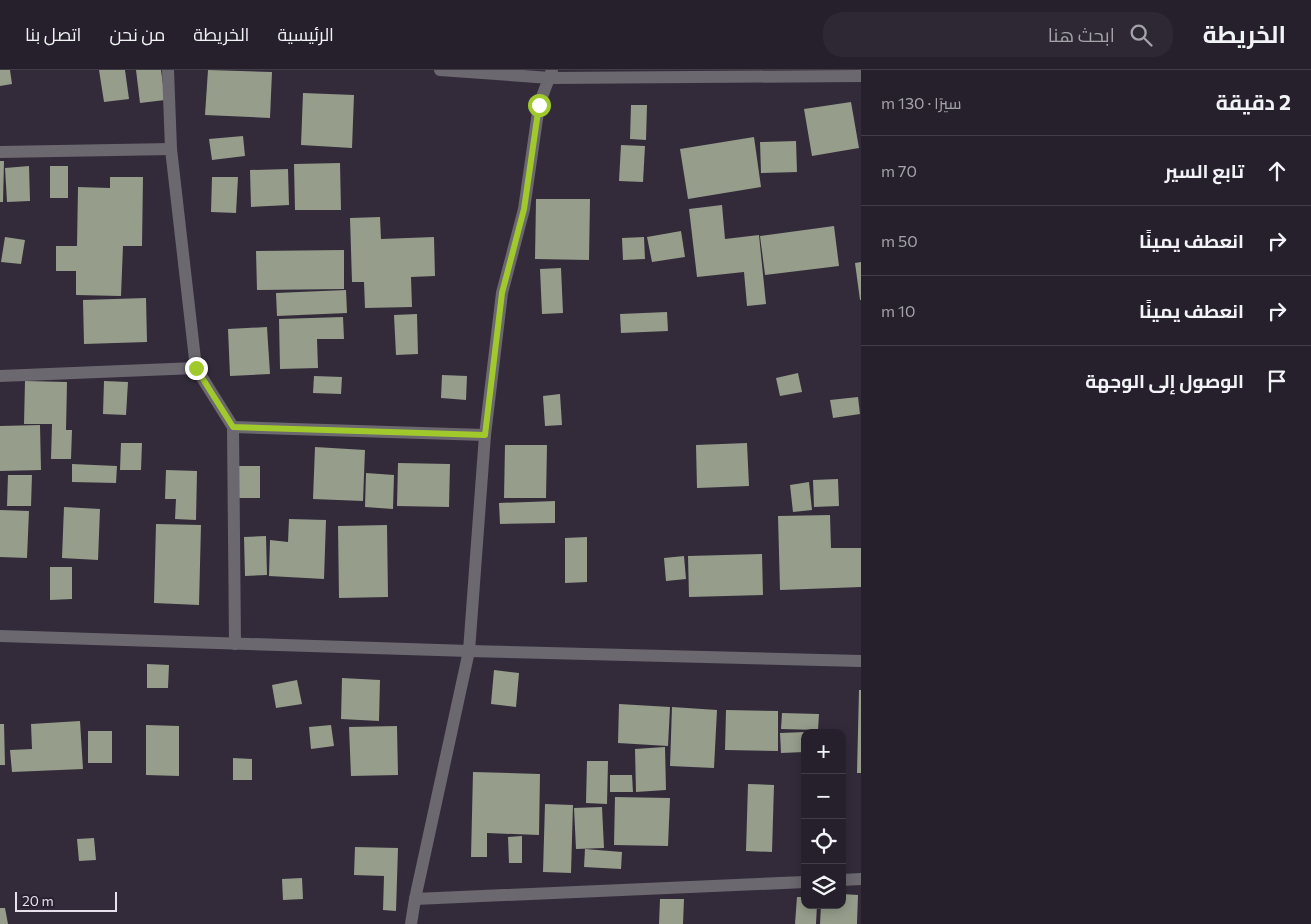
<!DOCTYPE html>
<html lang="ar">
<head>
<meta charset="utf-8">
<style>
  :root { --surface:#26202c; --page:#2e2834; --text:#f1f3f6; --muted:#a4a3a9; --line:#423e48 }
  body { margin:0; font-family:Commissioner,Cairo,sans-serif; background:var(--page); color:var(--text); direction:rtl }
  .controls { position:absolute; right:15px; bottom:15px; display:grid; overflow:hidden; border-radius:10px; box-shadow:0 2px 12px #0003 }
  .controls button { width:45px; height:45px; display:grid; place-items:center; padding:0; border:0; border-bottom:1px solid var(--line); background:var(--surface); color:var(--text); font:25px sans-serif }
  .scale { position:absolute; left:15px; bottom:12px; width:102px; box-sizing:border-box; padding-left:5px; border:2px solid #e6e1ea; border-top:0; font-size:14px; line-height:18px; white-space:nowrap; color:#e6e1ea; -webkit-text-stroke:4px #29212f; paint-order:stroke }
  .stop { position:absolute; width:15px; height:15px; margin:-11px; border:4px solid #a0c92b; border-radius:50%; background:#fff }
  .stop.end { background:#a0c92b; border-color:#fff; box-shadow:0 1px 5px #0008 }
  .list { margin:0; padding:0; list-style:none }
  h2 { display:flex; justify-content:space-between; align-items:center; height:65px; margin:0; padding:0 20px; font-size:21px }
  h2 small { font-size:16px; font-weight:400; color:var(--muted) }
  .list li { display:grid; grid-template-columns:32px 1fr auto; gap:15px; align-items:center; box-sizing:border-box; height:70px; padding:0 20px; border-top:1px solid var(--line) }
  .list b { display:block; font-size:19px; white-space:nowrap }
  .list em { font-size:16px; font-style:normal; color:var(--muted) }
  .icon { flex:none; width:28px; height:28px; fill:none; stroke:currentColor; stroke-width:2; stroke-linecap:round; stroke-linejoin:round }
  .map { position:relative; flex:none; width:861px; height:854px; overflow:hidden; direction:ltr }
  header { display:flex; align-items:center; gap:30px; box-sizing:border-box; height:70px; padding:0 25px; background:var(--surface); border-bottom:1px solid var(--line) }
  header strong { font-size:24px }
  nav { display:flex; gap:28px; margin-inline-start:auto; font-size:18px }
  .search { width:350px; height:45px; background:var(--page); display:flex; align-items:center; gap:12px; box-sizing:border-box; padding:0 18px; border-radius:20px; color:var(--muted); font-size:19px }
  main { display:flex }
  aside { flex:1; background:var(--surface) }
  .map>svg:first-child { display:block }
</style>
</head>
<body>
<header>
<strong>الخريطة</strong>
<div class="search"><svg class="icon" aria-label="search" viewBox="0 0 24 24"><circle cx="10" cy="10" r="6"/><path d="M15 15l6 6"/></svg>ابحث هنا</div>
<nav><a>الرئيسية</a><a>الخريطة</a><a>من نحن</a><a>اتصل بنا</a></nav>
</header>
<main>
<aside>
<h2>2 دقيقة<small>سيرًا · 130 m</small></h2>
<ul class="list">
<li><svg class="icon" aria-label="ahead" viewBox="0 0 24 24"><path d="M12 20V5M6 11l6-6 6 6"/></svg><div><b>تابع السير</b></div><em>70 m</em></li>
<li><svg class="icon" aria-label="right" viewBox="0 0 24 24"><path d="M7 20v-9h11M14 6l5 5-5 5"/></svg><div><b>انعطف يمينًا</b></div><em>50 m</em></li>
<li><svg class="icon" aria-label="right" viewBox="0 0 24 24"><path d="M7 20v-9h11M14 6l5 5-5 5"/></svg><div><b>انعطف يمينًا</b></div><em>10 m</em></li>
<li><svg class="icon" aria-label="arrive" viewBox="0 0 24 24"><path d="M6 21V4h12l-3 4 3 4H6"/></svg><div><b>الوصول إلى الوجهة</b></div></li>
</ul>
</aside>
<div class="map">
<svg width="861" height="854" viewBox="0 0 861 854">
  <rect width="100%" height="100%" fill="#332b3a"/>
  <g fill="#969d8b">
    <polygon points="0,0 10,0 12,14 0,16"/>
    <polygon points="99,0 125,0 129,29 104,32"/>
    <polygon points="136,0 161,0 165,30 140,33"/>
    <polygon points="208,0 272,2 270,48 205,45"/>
    <polygon points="303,23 354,25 352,78 301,75"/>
    <polygon points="851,32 859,78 812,86 804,39"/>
    <polygon points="631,35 647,35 646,70 630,69"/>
    <polygon points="243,66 245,86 212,90 209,69"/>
    <polygon points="754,67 761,117 688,129 680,79"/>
    <polygon points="796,71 797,102 761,103 760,72"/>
    <polygon points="621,75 645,76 643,112 619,111"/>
    <polygon points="0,91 4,91 3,132 0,132"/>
    <polygon points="340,93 341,140 295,140 294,94"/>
    <polygon points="29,96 30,131 7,132 5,98"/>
    <rect x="50" y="96" width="18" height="32"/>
    <polygon points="288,99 289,135 251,137 250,100"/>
    <polygon points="110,107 143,107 142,176 123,176 121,226 76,225 76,201 56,201 56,176 77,176 78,117 110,118"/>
    <polygon points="212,107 238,107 236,143 211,142"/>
    <polygon points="536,129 590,129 589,190 535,189"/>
    <polygon points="722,135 725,169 759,165 766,234 747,236 744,202 697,207 689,139"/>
    <polygon points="380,147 381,169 434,167 435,206 411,207 412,237 365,238 364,212 352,212 350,148"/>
    <polygon points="834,156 839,196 765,205 760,166"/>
    <polygon points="681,161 685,187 652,192 647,167"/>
    <polygon points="5,167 25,170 21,194 1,192"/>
    <polygon points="644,167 645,189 623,190 622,168"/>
    <polygon points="344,180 344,219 257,220 256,181"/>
    <polygon points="861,192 861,230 860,230 855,193"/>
    <polygon points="561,198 563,243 542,244 540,199"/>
    <polygon points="346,220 347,243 277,246 276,223"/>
    <polygon points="146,228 147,272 84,274 83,230"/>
    <polygon points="667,242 668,261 621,263 620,244"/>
    <polygon points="417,244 418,284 396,285 394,245"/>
    <polygon points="343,247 344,269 317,269 318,298 280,299 279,249"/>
    <polygon points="267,257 270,304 230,306 228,259"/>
    <polygon points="798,303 802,322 780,326 776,308"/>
    <polygon points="442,305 467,306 466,330 441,328"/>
    <polygon points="314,306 342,307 341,324 313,323"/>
    <polygon points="25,311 67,312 66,360 72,360 71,389 51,389 52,354 24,354"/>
    <polygon points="104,311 128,312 126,345 103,344"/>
    <polygon points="560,324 562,355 545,356 543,326"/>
    <polygon points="858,327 860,344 833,348 830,330"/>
    <polygon points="40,355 41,400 0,401 0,356"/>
    <polygon points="121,373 142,373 141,400 120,400"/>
    <polygon points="747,373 749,416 697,418 696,375"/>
    <polygon points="505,375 547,375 546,428 504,428"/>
    <polygon points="315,377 365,380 363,431 313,429"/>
    <polygon points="398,393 450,394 449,437 397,436"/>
    <polygon points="72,394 117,396 116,413 72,412"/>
    <rect x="235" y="396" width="25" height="32"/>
    <polygon points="166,400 197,401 196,450 175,449 176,429 165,429"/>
    <polygon points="366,403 394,405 393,439 365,437"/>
    <polygon points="8,405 32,405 31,436 7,436"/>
    <polygon points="838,409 839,436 814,437 813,410"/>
    <polygon points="809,412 812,440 793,442 790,415"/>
    <polygon points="555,431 555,453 500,454 499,433"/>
    <polygon points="64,437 100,439 98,490 62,488"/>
    <polygon points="0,440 29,441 27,488 0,487"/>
    <polygon points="830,445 831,478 861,478 861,517 780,520 778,446"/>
    <polygon points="289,449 326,450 324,509 269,506 270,470 288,472"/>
    <polygon points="156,454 201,455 199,535 154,533"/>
    <polygon points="387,455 388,527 339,528 338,456"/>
    <polygon points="266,466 267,505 245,506 244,467"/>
    <polygon points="587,467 587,512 565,513 565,468"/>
    <polygon points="762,484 763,525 689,527 688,486"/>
    <polygon points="684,486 686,509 666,511 664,488"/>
    <polygon points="50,497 72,497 72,529 50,530"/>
    <polygon points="147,594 169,595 168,618 147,618"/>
    <polygon points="494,600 519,603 516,637 491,634"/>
    <polygon points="342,608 380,610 379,651 341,649"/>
    <polygon points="297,610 302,634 276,638 272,615"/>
    <polygon points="859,620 861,620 861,703 857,703"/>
    <polygon points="619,634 670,637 668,676 618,673"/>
    <polygon points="672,637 717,640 714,698 670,696"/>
    <polygon points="726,640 778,641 778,681 725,680"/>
    <polygon points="782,643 819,644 818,660 781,659"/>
    <polygon points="80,651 83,699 12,702 10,680 32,679 31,654"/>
    <polygon points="0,654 4,654 5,695 0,695"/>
    <polygon points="146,655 179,656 179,706 146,705"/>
    <polygon points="331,655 334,676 311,679 309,657"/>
    <polygon points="397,656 398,705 351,706 349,657"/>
    <rect x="88" y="661" width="24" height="32"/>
    <polygon points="805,662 805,682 781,683 780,663"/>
    <polygon points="665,677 666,720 636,722 635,679"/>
    <polygon points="233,688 252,689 252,710 233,710"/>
    <polygon points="587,691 608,691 607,734 586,733"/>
    <polygon points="473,702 540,704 539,765 487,763 487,787 471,787"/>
    <polygon points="610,705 632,705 633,722 610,722"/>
    <polygon points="748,714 774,715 772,782 746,781"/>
    <polygon points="615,727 670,728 668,776 614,775"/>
    <polygon points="545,734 573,735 571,803 543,802"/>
    <polygon points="602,737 604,778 576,779 574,738"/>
    <polygon points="522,766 522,793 509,793 508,767"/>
    <polygon points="94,768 96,790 79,791 77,769"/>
    <polygon points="355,777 398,778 396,841 383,840 384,806 354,805"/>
    <polygon points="585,779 622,782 621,799 584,797"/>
    <polygon points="302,808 303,829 283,830 282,809"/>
    <polygon points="842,824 858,825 857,854 820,854 821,835 842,835"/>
    <polygon points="797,827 805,827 805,835 817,835 816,854 795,854"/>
    <polygon points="660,829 684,829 683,854 659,854"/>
    <polygon points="0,838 5,838 8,854 0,854"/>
  </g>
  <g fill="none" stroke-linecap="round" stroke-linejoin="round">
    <g stroke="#6c686f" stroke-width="12">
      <polyline points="168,0 171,79 196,298 233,357 235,574"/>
      <polyline points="440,0 550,8 861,6"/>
      <polyline points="0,82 171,79"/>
      <polyline points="0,306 196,298"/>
      <polyline points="233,357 485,365"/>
      <polyline points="0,566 469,581 861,591"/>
      <polyline points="842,810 861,809"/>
      <polyline points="415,829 805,812"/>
      <polyline points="411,854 415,829 469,581 485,365 502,223 524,139 539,35 552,0"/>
    </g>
  </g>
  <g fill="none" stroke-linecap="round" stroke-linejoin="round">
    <polyline stroke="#a0c92b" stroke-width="6" points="196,298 233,357 485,365 502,223 524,139 539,35"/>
  </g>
</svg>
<div class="controls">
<button>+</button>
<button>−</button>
<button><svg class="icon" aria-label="locate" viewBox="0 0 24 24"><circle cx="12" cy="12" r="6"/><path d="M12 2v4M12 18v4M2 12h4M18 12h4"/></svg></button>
<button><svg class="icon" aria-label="layers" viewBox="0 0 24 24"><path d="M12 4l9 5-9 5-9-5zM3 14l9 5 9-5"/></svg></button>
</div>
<div class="scale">20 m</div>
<div class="stop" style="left:539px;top:35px"></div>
<div class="stop end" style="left:196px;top:298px"></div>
</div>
</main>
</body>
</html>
